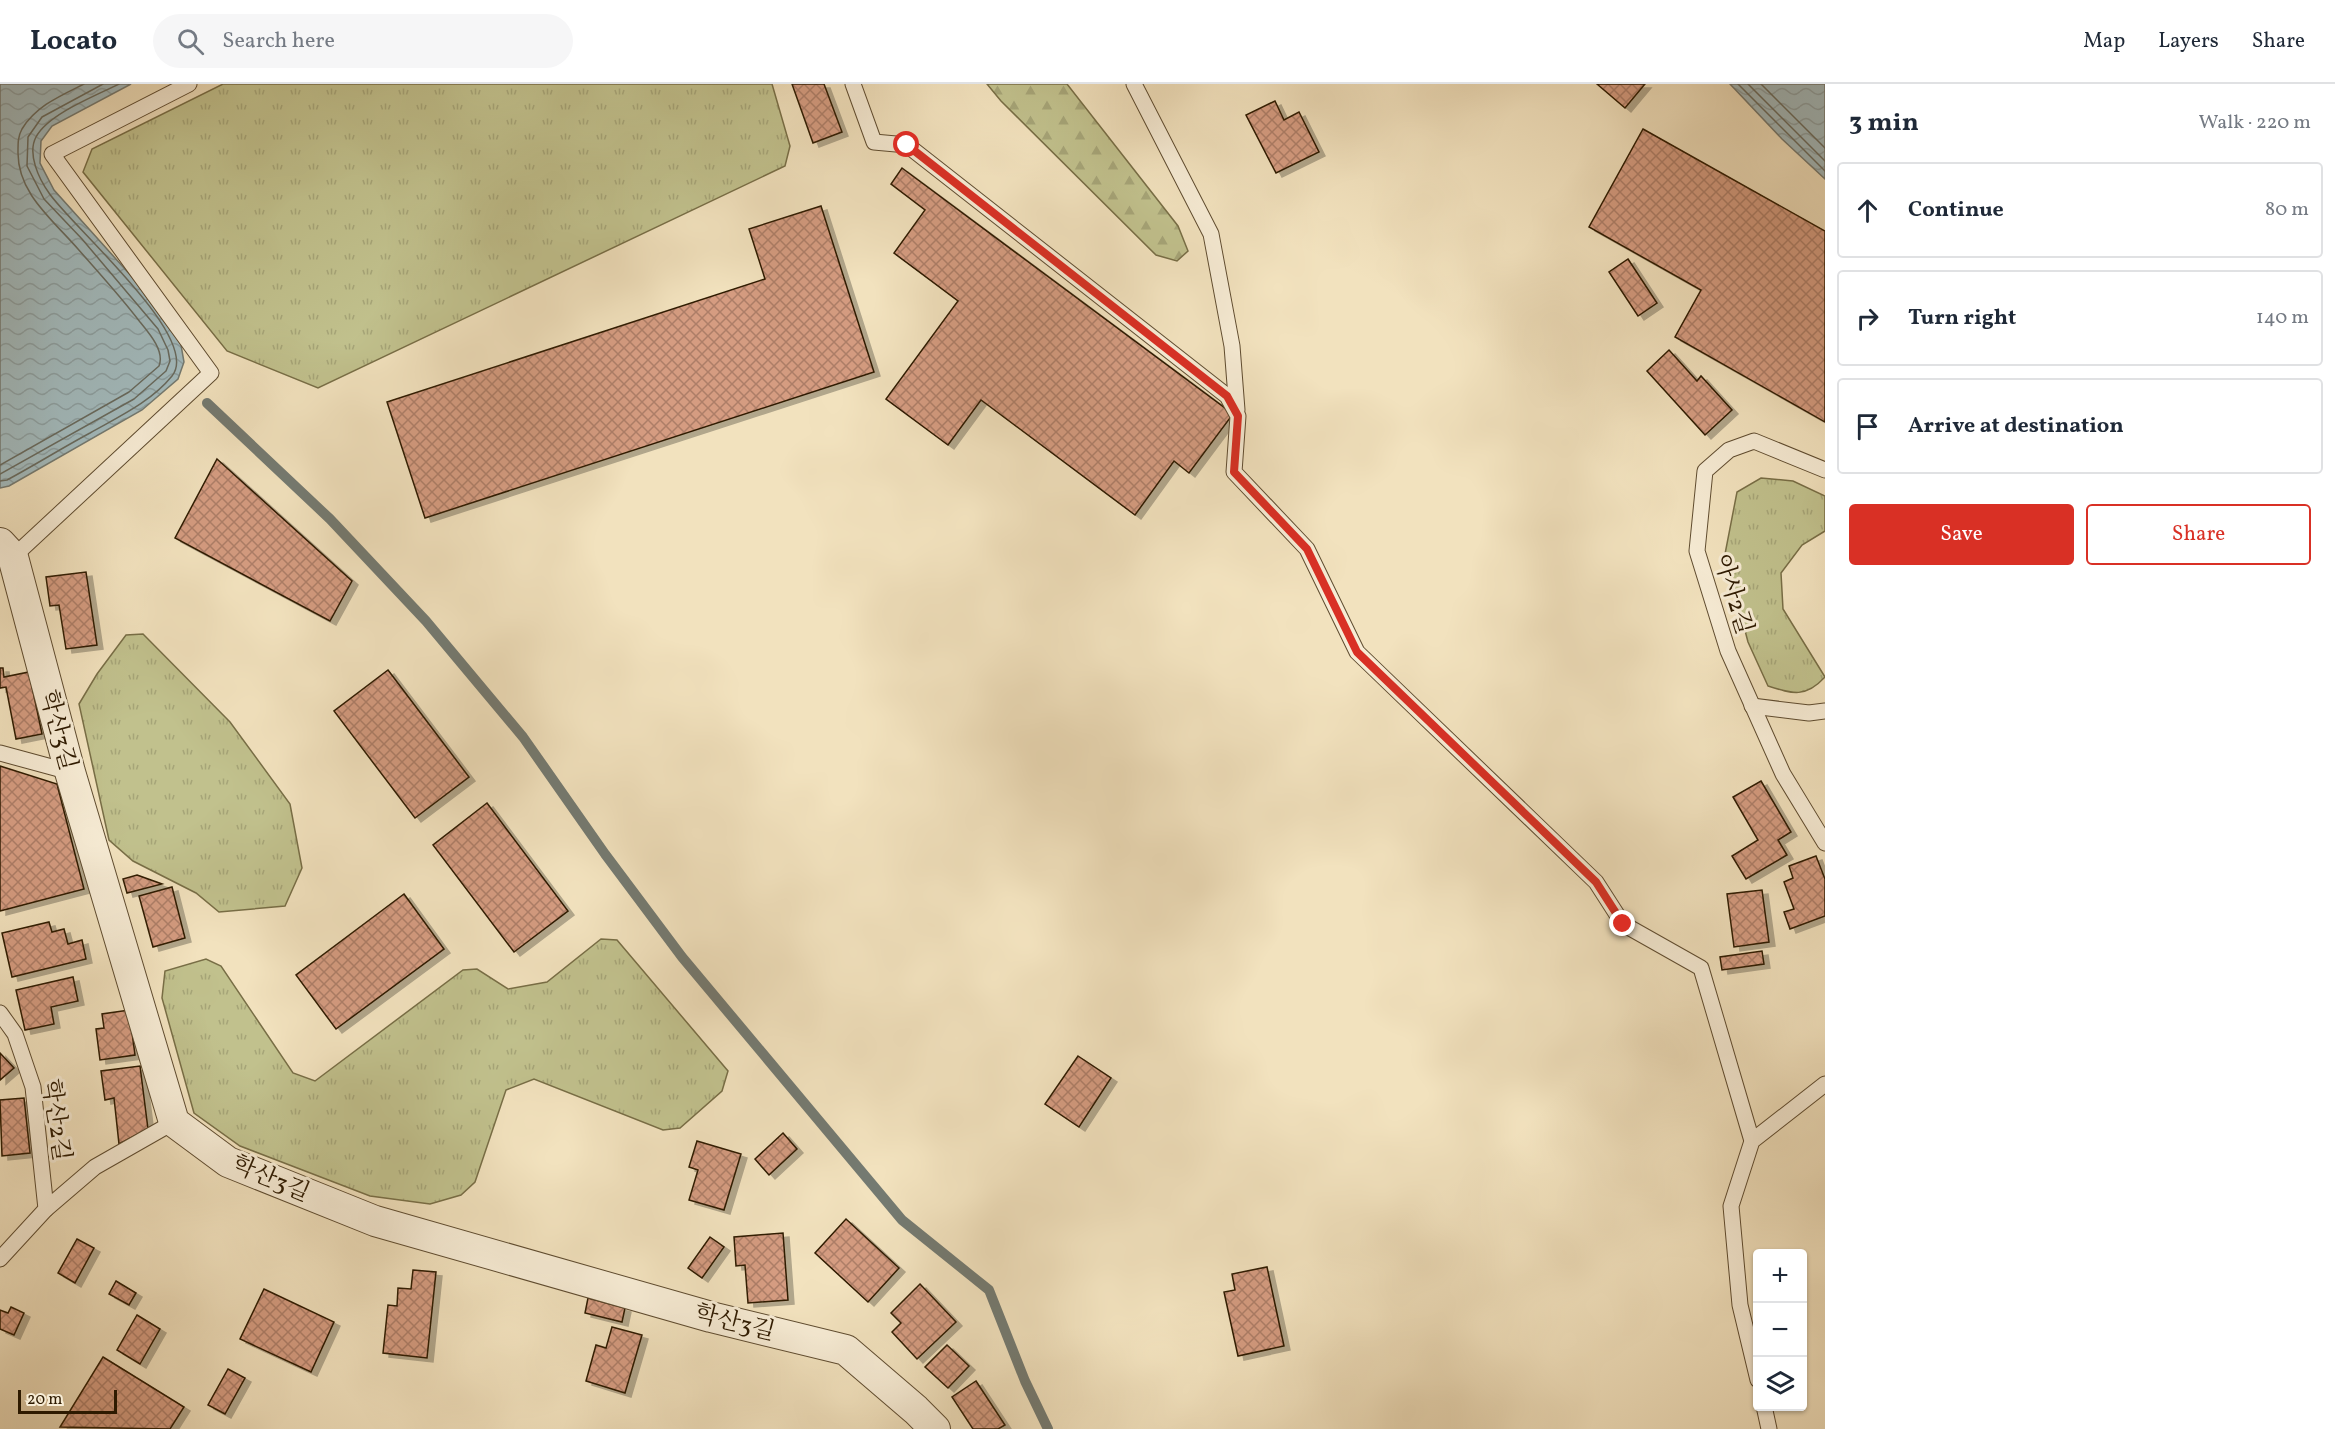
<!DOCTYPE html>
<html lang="en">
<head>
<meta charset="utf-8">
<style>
  :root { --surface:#fff; --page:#f6f6f7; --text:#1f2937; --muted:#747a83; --line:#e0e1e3; --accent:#d93025 }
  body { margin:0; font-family:Vollkorn,"Noto Serif KR",serif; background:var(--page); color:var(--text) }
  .controls { position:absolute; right:18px; bottom:18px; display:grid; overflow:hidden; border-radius:6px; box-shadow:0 2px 4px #0004 }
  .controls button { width:54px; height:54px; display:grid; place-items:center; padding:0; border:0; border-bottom:2px solid var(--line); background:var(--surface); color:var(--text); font:30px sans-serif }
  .scale { position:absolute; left:18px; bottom:15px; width:99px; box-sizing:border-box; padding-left:6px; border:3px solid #2e1a00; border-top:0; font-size:16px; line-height:21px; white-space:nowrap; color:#2e1a00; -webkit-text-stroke:4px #f7ecd5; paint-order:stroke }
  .stop { position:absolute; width:18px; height:18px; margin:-14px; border:4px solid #d93025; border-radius:50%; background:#fff }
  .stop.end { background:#d93025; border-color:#fff; box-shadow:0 2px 6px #0008 }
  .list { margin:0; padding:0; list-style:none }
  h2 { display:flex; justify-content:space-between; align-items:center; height:78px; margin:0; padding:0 24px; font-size:26px }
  h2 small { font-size:20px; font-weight:400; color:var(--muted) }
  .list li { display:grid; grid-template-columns:39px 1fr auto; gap:18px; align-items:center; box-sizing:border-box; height:96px; margin:0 12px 12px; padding:0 12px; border:2px solid var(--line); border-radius:6px }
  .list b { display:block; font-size:22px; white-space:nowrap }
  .list em { font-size:20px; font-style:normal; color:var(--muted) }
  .actions { display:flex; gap:12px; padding:18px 24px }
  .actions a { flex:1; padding:14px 0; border:2px solid var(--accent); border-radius:6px; text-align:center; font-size:21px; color:var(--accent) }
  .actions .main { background:var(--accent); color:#fff }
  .icon { flex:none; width:33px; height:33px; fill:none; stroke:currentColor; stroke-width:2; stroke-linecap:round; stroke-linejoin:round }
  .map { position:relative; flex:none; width:1825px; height:1345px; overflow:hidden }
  header { display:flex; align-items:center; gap:36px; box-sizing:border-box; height:84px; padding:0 30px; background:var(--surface); border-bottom:2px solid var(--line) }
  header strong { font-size:28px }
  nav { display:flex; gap:33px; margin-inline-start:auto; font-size:21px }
  .search { width:420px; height:54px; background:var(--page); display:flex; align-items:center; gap:15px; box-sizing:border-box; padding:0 21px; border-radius:33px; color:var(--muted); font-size:22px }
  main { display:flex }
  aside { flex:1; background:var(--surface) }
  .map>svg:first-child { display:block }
</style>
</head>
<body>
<header>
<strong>Locato</strong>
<div class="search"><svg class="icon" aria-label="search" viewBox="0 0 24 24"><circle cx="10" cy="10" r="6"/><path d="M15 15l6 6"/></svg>Search here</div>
<nav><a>Map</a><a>Layers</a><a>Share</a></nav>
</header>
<main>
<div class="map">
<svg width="1825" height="1345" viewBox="0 0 1825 1345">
  <defs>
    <pattern id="grass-tufts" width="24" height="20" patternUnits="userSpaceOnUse" patternTransform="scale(1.5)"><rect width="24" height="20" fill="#c1c18d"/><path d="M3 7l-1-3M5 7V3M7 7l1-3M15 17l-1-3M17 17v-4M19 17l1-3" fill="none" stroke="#a6a578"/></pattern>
    <pattern id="forest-firs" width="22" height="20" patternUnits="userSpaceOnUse" patternTransform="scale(1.5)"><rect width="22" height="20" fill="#c1c18d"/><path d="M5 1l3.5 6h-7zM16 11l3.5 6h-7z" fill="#a6a578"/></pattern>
    <pattern id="water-waves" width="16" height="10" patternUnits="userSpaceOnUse" patternTransform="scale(1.5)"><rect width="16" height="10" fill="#a2babd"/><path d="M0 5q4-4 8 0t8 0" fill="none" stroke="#8c9fa1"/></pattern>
    <pattern id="building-cross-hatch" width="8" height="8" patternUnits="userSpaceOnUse" patternTransform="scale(1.5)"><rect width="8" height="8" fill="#d59c81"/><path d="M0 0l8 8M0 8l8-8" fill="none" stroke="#ad7e67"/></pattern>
    <filter id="shadow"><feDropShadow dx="6" dy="4" stdDeviation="0" flood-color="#0004"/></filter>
  </defs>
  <rect width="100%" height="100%" fill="#f2e2be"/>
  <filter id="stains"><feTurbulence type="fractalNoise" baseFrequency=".00333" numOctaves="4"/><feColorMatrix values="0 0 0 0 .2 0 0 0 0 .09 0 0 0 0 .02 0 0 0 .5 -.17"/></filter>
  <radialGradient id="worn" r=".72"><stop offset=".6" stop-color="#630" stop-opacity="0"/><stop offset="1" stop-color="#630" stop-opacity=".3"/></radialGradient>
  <g fill="url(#grass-tufts)" stroke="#786e46" stroke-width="1.5">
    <polygon points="223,0 772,0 790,62 785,82 318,304 227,267 83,88 92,65"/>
    <path d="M1761,394l32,3 32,15v35l-23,14 -21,28 2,36 42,68c-19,21 -32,17 -57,9l-20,-44 -23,-88 12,-62z"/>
    <polygon points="143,550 230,638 290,720 302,784 285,822 219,828 196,809 133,777 109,756 79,620 97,590 126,551"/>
    <polygon points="601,855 617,856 728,987 722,1007 680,1044 663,1046 534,995 506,1006 475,1098 461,1111 430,1120 370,1112 240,1062 194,1029 162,914 165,887 206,875 221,882 293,989 315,997 463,886 477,885 508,905 547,898"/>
  </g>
  <polygon fill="url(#forest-firs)" stroke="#786e46" stroke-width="1.5" points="987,0 1067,0 1178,142 1188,167 1177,177 1156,171 1001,17"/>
  <g fill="url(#water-waves)" stroke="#747a71" stroke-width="1.5">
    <polygon points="0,0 131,0 52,42 41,57 40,79 54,106 142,204 169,238 181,261 184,278 178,295 142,326 9,402 0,404"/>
    <polygon points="1730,0 1825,0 1825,95 1782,55"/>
  </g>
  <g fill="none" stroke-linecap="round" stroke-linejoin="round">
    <g stroke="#686a5e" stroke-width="1.5">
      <polyline points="1738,0 1825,87"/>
      <polyline points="1748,0 1825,77"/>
      <polyline points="1761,0 1825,64"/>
      <path d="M0,381l129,-73 30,-26c6,-15 -10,-33 -19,-44 -19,-25 -41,-49 -62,-73 -25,-29 -61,-56 -60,-98 0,-8 0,-15 4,-22 14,-23 38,-33 62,-45"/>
      <polyline points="0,390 134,315 166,287 170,277 168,266 158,245 82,155 44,115 27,82 28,53 42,33 103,0"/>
      <path d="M0,397l7,-1c28,-15 55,-32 83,-47 28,-16 61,-31 82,-57 31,-38 -102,-151 -123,-183 -10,-14 -22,-39 -13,-56 12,-23 59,-41 83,-53"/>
    </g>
    <polyline stroke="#747a71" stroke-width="10" points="207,319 330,435 426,537 523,653 605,770 682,873 902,1136 989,1206 1025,1297 1048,1345"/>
  </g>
  <g fill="url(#building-cross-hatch)" stroke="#2e1a00" stroke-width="1.5" filter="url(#shadow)">
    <polygon points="792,0 824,0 842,48 813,59"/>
    <polygon points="1597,0 1645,0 1625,24"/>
    <polygon points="1275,17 1284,36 1299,28 1319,68 1276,89 1246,31"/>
    <polygon points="1643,45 1825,147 1825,338 1675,253 1701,206 1589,143"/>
    <polygon points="902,84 1233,330 1189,389 1174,377 1135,431 981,316 948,361 886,315 958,217 894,169 925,126 891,100"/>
    <polygon points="821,122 874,288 425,434 387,318 765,195 749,145"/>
    <polygon points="1628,175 1657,219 1638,232 1609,188"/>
    <polygon points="1669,266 1697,297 1701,292 1732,326 1705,351 1647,287"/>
    <polygon points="217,375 352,497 330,537 175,454"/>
    <polygon points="86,488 97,561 66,565 59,521 50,522 46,493"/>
    <polygon points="0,584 3,584 4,593 29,588 42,650 16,655 6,603 0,604"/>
    <polygon points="388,586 469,693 415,734 334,627"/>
    <polygon points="0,682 57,700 84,805 0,827"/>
    <polygon points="1761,697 1791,748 1778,756 1787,771 1746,795 1732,772 1758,756 1733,713"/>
    <polygon points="487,719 568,827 514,868 433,761"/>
    <polygon points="1816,772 1825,795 1825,832 1790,845 1784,828 1794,825 1784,798 1793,794 1789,782"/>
    <polygon points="137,791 162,800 127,809 123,795"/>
    <polygon points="172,803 185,854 153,863 139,812"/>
    <polygon points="1762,806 1769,858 1734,863 1727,810"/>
    <polygon points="404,810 444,865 336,945 296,891"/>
    <polygon points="49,838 52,848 64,845 68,860 82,856 86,875 12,893 2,849"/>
    <polygon points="1762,867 1764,880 1722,886 1720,873"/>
    <polygon points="73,893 78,917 51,923 54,940 25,946 16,906"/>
    <polygon points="129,926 135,971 100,976 96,945 104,944 102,930"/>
    <polygon points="0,969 14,984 0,996"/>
    <polygon points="1078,972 1111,994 1079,1043 1045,1020"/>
    <polygon points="140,982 148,1045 119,1060 114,1014 105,1016 101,987"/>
    <polygon points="24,1014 30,1069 2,1072 0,1016"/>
    <polygon points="783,1049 797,1065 769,1091 755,1075"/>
    <polygon points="697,1057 741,1070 724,1126 689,1116 698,1086 689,1083"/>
    <polygon points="846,1135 899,1184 868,1218 815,1169"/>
    <polygon points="783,1149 788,1216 748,1219 745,1181 736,1182 734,1153"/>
    <polygon points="710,1153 724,1163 702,1194 688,1184"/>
    <polygon points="77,1155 94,1164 75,1199 58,1189"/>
    <polygon points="1267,1183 1284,1262 1238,1272 1224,1208 1235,1206 1232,1190"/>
    <polygon points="413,1186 436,1188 427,1274 383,1269 388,1221 397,1222 398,1204 411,1205"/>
    <polygon points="116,1197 136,1209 129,1221 109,1210"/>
    <polygon points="920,1200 956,1238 917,1275 892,1248 901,1239 891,1229"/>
    <polygon points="264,1205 334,1238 311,1288 240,1255"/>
    <polygon points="588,1214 625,1224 622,1238 585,1229"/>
    <polygon points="11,1223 24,1229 14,1251 0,1245 0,1226 8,1229"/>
    <polygon points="137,1231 160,1245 140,1280 117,1266"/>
    <polygon points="612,1243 642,1251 625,1309 586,1297 596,1261 606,1264"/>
    <polygon points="947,1261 969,1282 948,1304 925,1283"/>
    <polygon points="103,1273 184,1323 170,1345 60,1343"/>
    <polygon points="228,1285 245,1294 225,1330 208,1321"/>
    <polygon points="976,1297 1005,1341 998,1345 973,1345 952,1313"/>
  </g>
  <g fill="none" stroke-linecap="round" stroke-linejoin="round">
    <g stroke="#5f4c30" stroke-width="17">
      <g id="service">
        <polyline points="853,0 874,58 907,61 1227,312 1238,332 1234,388 1307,465 1357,568 1596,798 1623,840 1701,884 1752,1057"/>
        <polyline points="1134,0 1211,150 1232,262 1237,326"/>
        <polyline points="1825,386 1754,357 1729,366 1705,387 1697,467 1728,567 1783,690 1825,759"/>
        <polyline points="13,473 211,289 52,70 189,0"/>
        <polyline points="1752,622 1809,629 1825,627"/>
        <polyline points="0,669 70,688"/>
        <polyline points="0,929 15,950 33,1003 46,1125 0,1175"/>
        <polyline points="46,1125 95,1083 174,1038"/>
        <polyline points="1758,1296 1740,1221 1731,1122 1752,1057 1825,1000"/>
        <polyline points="1764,1322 1769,1345"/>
      </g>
    </g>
    <g stroke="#5f4c30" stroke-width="32">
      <polyline id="minor" points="0,459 13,473 70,688 174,1038 228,1078 375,1137 711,1233 846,1266 916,1326 935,1345"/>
    </g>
    <use href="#service" stroke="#f7ecd5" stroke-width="15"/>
    <use href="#minor" stroke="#f7ecd5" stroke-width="30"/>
  </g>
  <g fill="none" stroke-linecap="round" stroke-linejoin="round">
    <polyline stroke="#d93025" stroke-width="8" points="907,61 1227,312 1238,332 1234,388 1307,465 1357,568 1596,798 1623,840"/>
  </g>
  <g text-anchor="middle" stroke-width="6" stroke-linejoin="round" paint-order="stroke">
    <g font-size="24" fill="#2e1a00" stroke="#f7ecd5">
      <text transform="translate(1734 510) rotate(73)" y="8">아사2길</text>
      <text transform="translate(59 646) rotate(75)" y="8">학산3길</text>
      <text transform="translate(57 1036) rotate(82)" y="8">학산2길</text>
      <text transform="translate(271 1094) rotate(23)" y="8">학산3길</text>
      <text transform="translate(735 1238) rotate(14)" y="8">학산3길</text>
    </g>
  </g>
  <rect width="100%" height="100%" filter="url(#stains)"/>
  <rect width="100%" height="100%" fill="url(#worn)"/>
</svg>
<div class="controls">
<button>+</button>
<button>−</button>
<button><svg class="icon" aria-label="layers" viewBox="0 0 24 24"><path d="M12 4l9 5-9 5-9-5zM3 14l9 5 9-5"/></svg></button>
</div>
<div class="scale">20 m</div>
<div class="stop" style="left:907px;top:61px"></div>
<div class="stop end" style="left:1623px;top:840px"></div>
</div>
<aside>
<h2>3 min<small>Walk · 220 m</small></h2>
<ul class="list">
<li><svg class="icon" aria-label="ahead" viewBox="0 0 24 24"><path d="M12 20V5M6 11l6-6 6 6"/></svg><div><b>Continue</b></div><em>80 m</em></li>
<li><svg class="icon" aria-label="right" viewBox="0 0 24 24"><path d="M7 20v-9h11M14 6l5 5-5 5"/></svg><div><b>Turn right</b></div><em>140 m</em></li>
<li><svg class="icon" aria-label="arrive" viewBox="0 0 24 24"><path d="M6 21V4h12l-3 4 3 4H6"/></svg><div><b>Arrive at destination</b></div></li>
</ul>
<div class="actions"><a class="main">Save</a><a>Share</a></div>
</aside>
</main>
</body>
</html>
